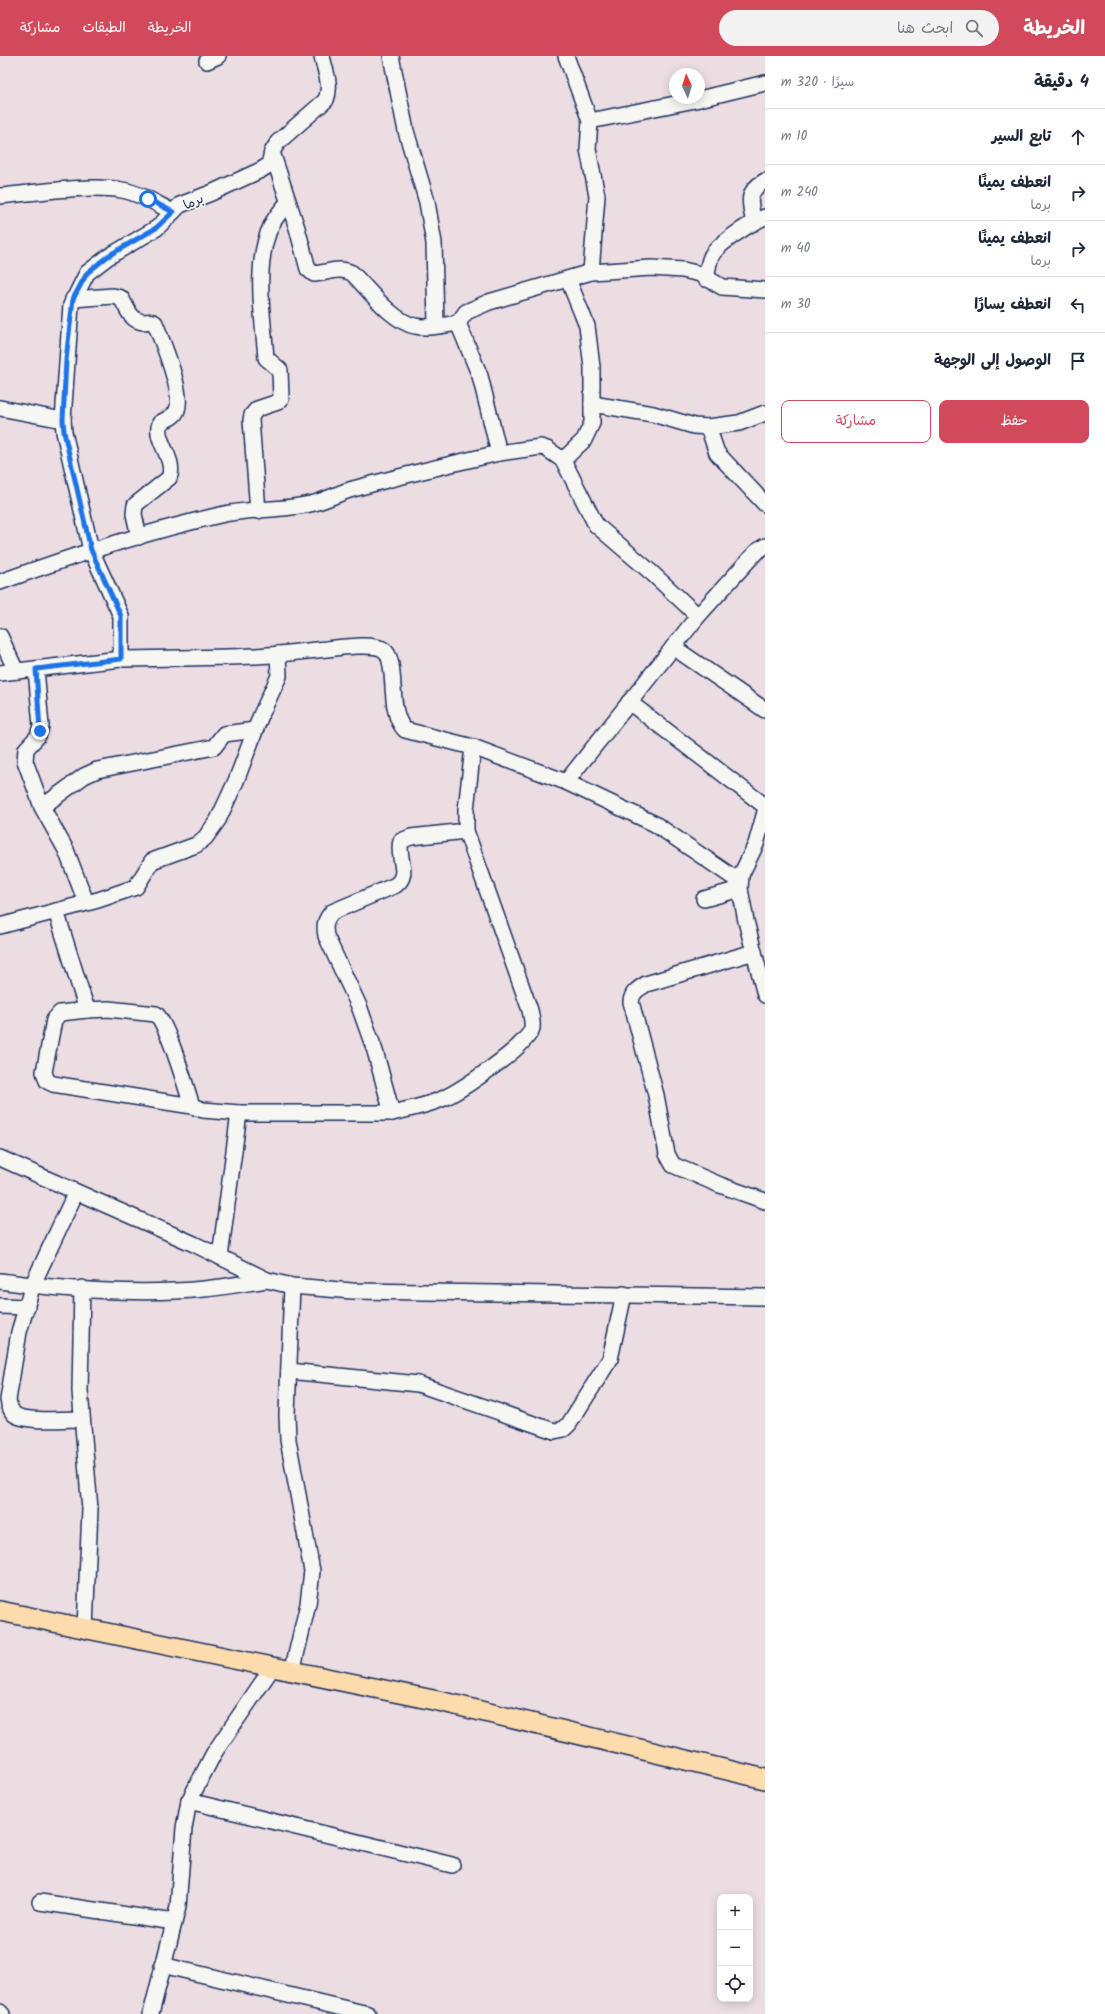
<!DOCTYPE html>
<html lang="ar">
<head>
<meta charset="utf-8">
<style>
  :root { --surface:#fff; --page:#f2f2f3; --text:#1f2937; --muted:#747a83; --line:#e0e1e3; --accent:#d1495b }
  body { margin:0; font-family:Kalam,"Playpen Sans Arabic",sans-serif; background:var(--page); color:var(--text); direction:rtl }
  .controls { position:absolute; right:12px; bottom:12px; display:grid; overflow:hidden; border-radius:8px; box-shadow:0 2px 10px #0003 }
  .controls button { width:36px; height:36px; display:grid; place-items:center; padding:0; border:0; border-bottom:1px solid var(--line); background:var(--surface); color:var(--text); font:20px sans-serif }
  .compass { position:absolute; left:669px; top:12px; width:36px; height:36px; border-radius:50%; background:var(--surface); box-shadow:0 2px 10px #0003; rotate:356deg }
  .stop { position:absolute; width:12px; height:12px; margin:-9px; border:3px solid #1a73e8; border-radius:50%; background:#fff }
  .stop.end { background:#1a73e8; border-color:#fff; box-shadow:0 1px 4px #0008 }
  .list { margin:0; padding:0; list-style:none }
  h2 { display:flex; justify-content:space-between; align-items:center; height:52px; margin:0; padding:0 16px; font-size:17px }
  h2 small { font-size:13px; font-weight:400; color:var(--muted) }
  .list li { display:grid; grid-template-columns:26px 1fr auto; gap:12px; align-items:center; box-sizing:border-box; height:56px; padding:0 16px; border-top:1px solid var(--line) }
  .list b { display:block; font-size:15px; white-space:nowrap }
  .list p { margin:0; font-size:13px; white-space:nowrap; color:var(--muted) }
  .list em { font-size:13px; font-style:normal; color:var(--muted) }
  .actions { display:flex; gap:8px; padding:12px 16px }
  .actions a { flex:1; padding:9px 0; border:1px solid var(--accent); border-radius:8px; text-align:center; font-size:14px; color:var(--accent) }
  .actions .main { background:var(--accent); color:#fff }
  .icon { flex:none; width:22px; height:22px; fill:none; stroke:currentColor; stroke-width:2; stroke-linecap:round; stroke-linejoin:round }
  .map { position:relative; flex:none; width:765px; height:1958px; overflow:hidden; direction:ltr }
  header { display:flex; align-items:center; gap:24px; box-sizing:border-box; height:56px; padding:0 20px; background:var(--accent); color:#fff }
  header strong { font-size:19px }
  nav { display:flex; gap:22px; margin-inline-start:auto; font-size:14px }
  .search { width:280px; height:36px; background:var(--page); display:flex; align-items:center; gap:10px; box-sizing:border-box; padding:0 14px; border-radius:22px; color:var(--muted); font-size:15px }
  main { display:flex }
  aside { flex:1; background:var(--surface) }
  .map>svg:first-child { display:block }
</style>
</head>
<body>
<header>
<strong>الخريطة</strong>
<div class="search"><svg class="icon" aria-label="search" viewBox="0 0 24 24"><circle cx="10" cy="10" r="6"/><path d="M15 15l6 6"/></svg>ابحث هنا</div>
<nav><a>الخريطة</a><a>الطبقات</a><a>مشاركة</a></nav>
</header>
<main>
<aside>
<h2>4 دقيقة<small>سيرًا · 320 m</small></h2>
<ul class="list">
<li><svg class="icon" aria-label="ahead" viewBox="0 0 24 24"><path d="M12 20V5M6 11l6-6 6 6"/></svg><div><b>تابع السير</b></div><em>10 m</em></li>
<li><svg class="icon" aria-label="right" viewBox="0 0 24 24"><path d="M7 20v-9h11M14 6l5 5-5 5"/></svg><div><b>انعطف يمينًا</b><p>برما</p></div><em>240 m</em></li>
<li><svg class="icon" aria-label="right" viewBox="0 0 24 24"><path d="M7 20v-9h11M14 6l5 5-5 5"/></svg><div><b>انعطف يمينًا</b><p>برما</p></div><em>40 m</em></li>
<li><svg class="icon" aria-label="left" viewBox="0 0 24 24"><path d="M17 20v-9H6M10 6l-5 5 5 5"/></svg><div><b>انعطف يسارًا</b></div><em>30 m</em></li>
<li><svg class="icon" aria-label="arrive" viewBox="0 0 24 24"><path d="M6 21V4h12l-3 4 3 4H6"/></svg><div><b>الوصول إلى الوجهة</b></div></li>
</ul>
<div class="actions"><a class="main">حفظ</a><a>مشاركة</a></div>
</aside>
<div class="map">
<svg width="765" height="1958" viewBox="0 0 765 1958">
  <rect width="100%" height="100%" fill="#ecdde3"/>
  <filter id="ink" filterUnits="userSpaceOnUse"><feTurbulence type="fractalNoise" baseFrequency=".025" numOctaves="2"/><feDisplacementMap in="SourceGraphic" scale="8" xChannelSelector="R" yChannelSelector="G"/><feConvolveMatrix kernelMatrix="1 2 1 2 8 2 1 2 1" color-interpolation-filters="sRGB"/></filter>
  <g filter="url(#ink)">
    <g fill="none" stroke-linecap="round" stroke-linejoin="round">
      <g stroke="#1b2f5e" stroke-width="18">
        <g id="minor">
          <polyline points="391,0 406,75 427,146 434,187 436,269"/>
          <polyline points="566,0 590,65 695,44 765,27"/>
          <polyline points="207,5 218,0"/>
          <polyline points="590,65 588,93 597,140 591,216"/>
          <path d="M0,140c35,-3 88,-12 122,-6 18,3 35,14 51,22"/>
          <path d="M754,167c-4,-20 -9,-31 11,-42"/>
          <path d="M706,223c2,-7 2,-18 6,-24 7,-12 40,-33 53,-38"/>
          <path d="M73,243l40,-3 8,2c6,9 9,23 22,24 5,0 8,-2 12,1 7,18 29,70 22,87 -3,8 -11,9 -17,13 -7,17 17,36 9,55l-34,27 -1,9 5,23"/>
          <polyline points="458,267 466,256 489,246 591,216 651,212 683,214 700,218 722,231 765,234"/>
          <polyline points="592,348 653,358 694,370 708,371 739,367 765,357"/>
          <polyline points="0,352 63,364"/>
          <polyline points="708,371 717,397 765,448"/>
          <polyline points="499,397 541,391 547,393 563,404 596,469 653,518 698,560 756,496 765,490"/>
          <polyline points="563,404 584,384 592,367 592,311 587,270 568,223"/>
          <path d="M258,455l-7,-91 1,-5 5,-6 21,-7 3,-3 -1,-29 -14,-12c-3,-41 -13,-96 6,-134 4,-8 11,-15 16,-22"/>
          <path d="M0,526c72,-26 145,-50 220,-67 29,-7 60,-4 90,-11 15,-3 28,-11 43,-15 48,-13 97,-25 146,-36l-19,-77 -22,-53c-13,2 -30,6 -43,3 -22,-4 -47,-37 -63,-53 -14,-7 -24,0 -38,1l-6,-5 -11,-41 -25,-76"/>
          <polyline points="0,580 16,615"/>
          <polyline points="673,591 765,654"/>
          <path d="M121,603c44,-1 89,-1 134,-3 24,-1 48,-5 72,-7 13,-2 48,-6 57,1 15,11 2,61 21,80l68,17 93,35 89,42 85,58"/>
          <polyline points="36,613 41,670 38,680 26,693 25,705 42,751 66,794 86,846"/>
          <path d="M0,617l121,-14v-43l-30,-66 -27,-118 -1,-12 8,-115 16,-32 21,-16 49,-29 23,-23 31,-12 50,-23 8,-5 3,-13 6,-10 48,-42c6,-15 -1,-29 -4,-44"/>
          <polyline points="629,646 765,750"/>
          <polyline points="566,726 698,560"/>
          <polyline points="42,751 84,720 97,714 214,691 224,678 255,674"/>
          <polyline points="765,756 756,788 741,819 740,833 746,865 765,939"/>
          <polyline points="704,843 740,833"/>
          <path d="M56,855l31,99 21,-1 48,5c12,11 30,73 36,92l11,4 36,3h153c17,-4 34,-7 50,-14 18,-8 86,-53 90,-71 1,-7 -1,-12 -2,-18l-64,-179v-21l7,-63"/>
          <polyline points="0,870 98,844 136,831 152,805 196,789 205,782 218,764 236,725 261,659 279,620 278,598"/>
          <path d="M754,896l-108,32c-8,5 -14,8 -15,18l25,93 11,59 6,11 47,20 45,16"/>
          <polyline points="87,954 60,957 54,964 44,1016 47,1025 53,1028 192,1050"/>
          <path d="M392,1057l-17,-62 -16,-45 -33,-70c-2,-11 -1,-16 6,-24l64,-27c15,-12 0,-28 5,-44l10,-4 55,-6"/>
          <polyline points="0,1102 194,1188 267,1224 292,1230 352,1235 765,1241"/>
          <path d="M76,1136l-43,92 -14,48 -11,68c1,5 2,10 6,14 11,9 53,5 68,5"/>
          <polyline points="220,1201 239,1057"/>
          <path d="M0,1225c63,9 141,14 204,8 21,-2 42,-6 63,-9"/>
          <polyline points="292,1230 287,1358 288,1384 312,1515 308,1548 292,1616"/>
          <polyline points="82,1232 80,1335 90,1453 85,1573"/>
          <polyline points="0,1250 27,1251"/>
          <polyline points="289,1315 418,1328 554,1375 564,1373 569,1368 610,1303 624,1238"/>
          <polyline points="189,1745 452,1809"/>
          <polyline points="40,1846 174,1866"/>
          <polyline points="162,1909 368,1958"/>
          <polyline points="0,1956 2,1958"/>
          <polyline points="151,1958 178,1851 184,1772 189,1745 214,1697 272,1612"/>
        </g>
      </g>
      <g stroke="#1b2f5e" stroke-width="22">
        <polyline id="major" points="0,1555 443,1646 765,1723"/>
      </g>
      <use href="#minor" stroke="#f6f6f2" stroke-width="15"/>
      <use href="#major" stroke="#fcdcac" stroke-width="19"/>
    </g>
  </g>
  <g fill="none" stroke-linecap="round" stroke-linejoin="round" filter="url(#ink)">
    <polyline stroke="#1a73e8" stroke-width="5" points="40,675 36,613 121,603 121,560 91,494 64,376 63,364 66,304 73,243 87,217 108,200 156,172 173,156 148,143"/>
  </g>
  <g text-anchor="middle" stroke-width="3.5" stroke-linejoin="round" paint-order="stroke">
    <g font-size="13" fill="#1b2f5e" stroke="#f6f6f2">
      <text transform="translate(193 145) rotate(-24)" y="5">برما</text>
    </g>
  </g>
</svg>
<div class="controls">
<button>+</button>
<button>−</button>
<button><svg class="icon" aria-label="locate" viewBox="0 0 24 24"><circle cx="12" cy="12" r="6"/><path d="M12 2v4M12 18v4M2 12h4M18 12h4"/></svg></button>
</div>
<svg class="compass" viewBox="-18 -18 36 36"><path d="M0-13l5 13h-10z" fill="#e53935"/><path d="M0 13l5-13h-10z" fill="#747a83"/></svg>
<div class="stop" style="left:148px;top:143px"></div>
<div class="stop end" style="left:40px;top:675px"></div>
</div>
</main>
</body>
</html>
